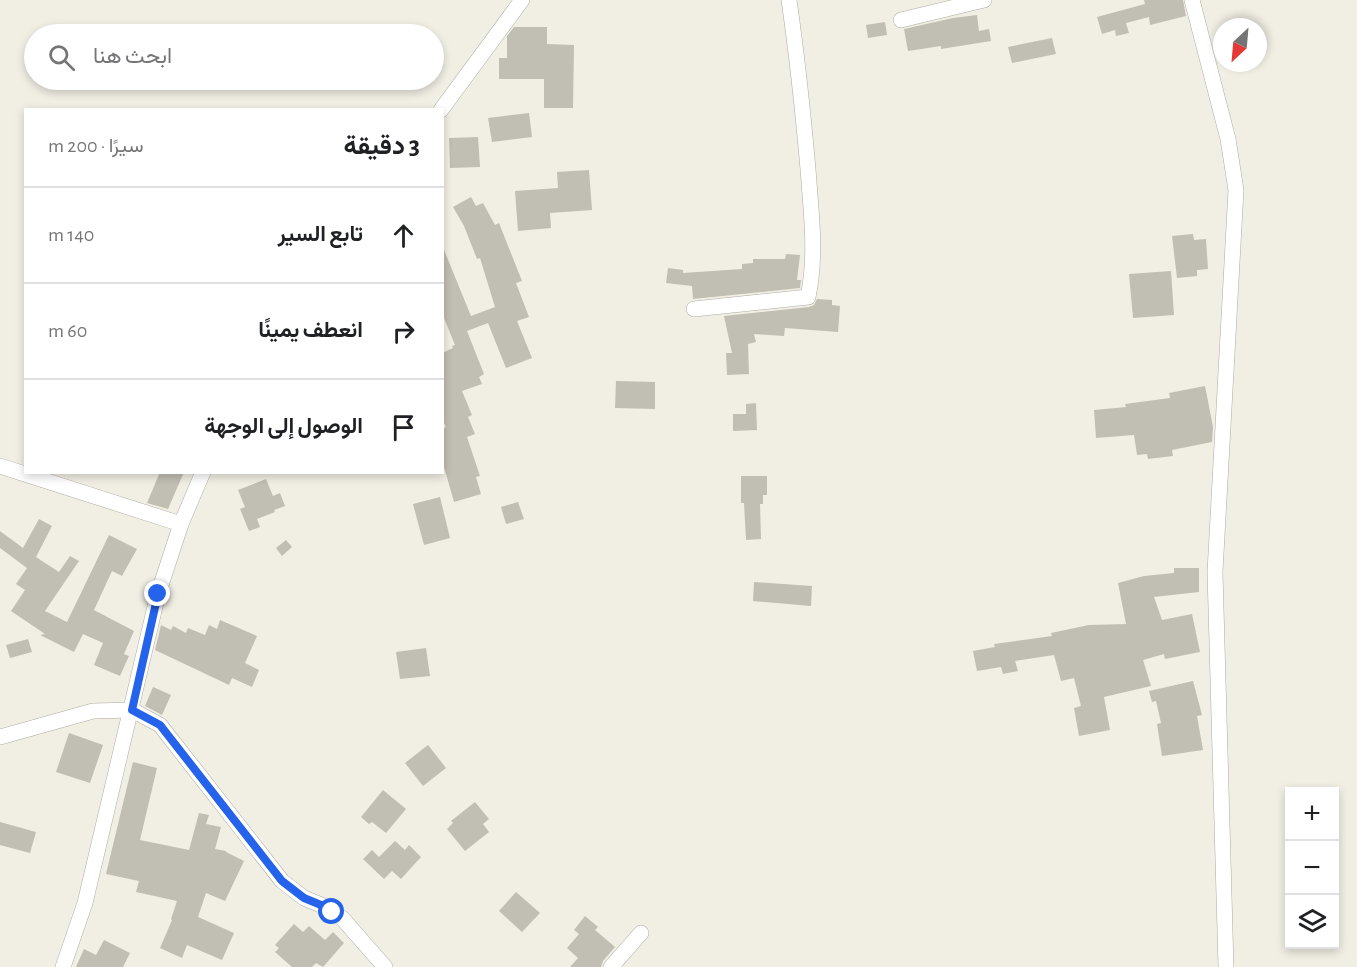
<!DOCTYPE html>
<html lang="ar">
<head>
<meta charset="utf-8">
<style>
  :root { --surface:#fff; --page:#f2f2f2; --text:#202124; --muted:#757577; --line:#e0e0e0 }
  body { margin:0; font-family:"Alegreya Sans",Vazirmatn,sans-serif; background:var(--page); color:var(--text); direction:rtl }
  .controls { position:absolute; right:18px; bottom:18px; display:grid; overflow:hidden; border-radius:0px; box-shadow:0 3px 9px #0003 }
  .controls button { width:54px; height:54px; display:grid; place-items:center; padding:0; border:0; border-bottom:2px solid var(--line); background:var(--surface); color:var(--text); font:30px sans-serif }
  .compass { position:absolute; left:1213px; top:18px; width:54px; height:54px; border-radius:50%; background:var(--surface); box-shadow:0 3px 9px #0003; rotate:206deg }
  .stop { position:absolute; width:18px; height:18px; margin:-14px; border:4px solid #2563eb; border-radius:50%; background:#fff }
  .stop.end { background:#2563eb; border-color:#fff; box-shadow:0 2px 6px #0008 }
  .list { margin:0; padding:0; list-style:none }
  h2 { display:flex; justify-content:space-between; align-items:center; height:78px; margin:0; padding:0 24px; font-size:26px }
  h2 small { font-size:20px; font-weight:400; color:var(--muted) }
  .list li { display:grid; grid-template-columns:39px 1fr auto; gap:18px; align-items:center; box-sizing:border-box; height:96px; padding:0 24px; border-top:2px solid var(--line) }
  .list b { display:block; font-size:22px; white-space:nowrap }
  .list em { font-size:20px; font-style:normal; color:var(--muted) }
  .icon { flex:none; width:33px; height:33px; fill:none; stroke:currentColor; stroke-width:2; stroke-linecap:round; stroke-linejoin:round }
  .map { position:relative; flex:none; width:1357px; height:967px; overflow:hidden; direction:ltr }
  .search { position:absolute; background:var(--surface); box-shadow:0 3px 9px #0003; left:24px; top:24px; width:420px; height:66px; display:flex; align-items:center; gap:15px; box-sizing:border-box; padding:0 21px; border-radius:33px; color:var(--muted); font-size:22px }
  .panel { position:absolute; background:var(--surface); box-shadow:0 3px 9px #0003; left:24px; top:108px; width:420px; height:366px; border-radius:0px; direction:rtl }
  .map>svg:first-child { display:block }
</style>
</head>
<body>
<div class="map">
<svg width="1357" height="967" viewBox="0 0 1357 967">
  <rect width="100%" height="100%" fill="#f1eee4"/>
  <g fill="#c1beb4">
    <polygon points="1144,0 1183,0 1186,16 1150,25 1149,17 1126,23 1129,33 1116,36 1115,30 1102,34 1097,17 1145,4"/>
    <polygon points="977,15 979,31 989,29 991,41 941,49 941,46 908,51 904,29 953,18"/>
    <polygon points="885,22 887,35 868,38 866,25"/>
    <polygon points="514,27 547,27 547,44 574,45 573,108 544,108 544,79 499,79 499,58 507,58 507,36"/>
    <polygon points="1052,38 1056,54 1012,63 1008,47"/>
    <polygon points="529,113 532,137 492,142 488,118"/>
    <polygon points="478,137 480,167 450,168 449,138"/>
    <polygon points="589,170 592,210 550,213 551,228 518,231 515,191 558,188 557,172"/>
    <polygon points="471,197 476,206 483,203 495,225 499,223 522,281 516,283 529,317 517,321 532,358 506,368 488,323 467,331 484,374 479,377 482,384 462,391 472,415 468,417 475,434 467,437 480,476 476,477 481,494 454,502 442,460 442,429 446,427 442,419 442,353 453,348 452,346 455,345 442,313 442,245 471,316 495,307 480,258 477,259 464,226 453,207"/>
    <polygon points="1193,234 1194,240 1206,239 1208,269 1197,270 1197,276 1177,278 1172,236"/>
    <polygon points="786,254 800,255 797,280 801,280 800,288 693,299 692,286 666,283 668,268 683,270 683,273 742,269 742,264 753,263 753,259 785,259"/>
    <polygon points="1171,271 1174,315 1133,318 1129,274"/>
    <polygon points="817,299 832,300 832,305 840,306 838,332 785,328 784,336 754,334 756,342 748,344 749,374 727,375 726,353 732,353 724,316 809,307 814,305"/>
    <polygon points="616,381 655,382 655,409 615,408"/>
    <polygon points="1205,386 1213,427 1212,442 1172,450 1173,456 1148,459 1147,454 1137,455 1134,435 1096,438 1094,410 1126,407 1125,404 1170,398 1169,393"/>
    <polygon points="756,403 757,430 733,431 733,414 746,414 746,404"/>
    <polygon points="160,472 184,472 168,509 147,503"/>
    <polygon points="741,476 767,476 767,495 763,495 763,504 760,504 761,539 746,540 744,503 741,503"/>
    <polygon points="266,479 273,496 280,493 285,506 274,510 275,512 257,519 260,527 249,531 240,509 245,507 238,490"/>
    <polygon points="440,497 450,538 424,545 413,504"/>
    <polygon points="518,502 524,519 506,524 501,507"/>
    <polygon points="39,519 52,526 36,557 59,572 70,556 79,561 45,611 67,622 109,535 137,549 122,576 112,571 94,610 134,631 124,654 129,656 120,676 94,665 103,643 83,634 74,652 40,635 45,634 11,611 25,590 16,584 27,568 0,548 0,531 23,548"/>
    <polygon points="286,540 292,547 282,556 276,548"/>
    <polygon points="1174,568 1199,568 1199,592 1154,597 1162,620 1192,614 1200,652 1165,659 1164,654 1143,660 1151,686 1104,697 1110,730 1079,736 1074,708 1081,706 1074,678 1061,681 1054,655 1015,661 1018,671 1003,674 1001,667 977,671 973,651 995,647 994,644 1052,636 1051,633 1089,625 1126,624 1118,583 1144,576 1174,573"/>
    <polygon points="754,582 812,586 811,606 753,601"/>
    <polygon points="220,620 257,636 245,663 259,670 252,687 232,678 229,685 155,650 161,625 171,630 173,626 186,633 188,628 205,635 209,625 217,629"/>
    <polygon points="28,639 32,652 10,658 6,645"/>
    <polygon points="426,648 430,676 400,679 396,652"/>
    <polygon points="1193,681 1202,715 1197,716 1203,750 1162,756 1157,724 1161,723 1156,701 1152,702 1149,691"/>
    <polygon points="153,687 171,695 162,715 145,706"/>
    <polygon points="69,733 103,745 90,783 56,772"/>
    <polygon points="428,745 446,768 423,786 405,763"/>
    <polygon points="133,762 157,768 140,840 189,850 199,813 209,815 206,824 221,827 215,849 226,851 226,852 244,861 225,901 206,893 198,917 234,933 222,960 187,945 182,958 160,948 172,920 171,919 177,901 136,892 139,881 106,874"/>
    <polygon points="383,790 406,809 386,833 372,822 369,824 361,817"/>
    <polygon points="475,802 489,819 483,824 489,832 465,851 447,829 453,823 451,821"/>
    <polygon points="0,822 36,832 30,853 0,845"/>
    <polygon points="395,841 405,850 409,845 421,857 401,879 392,871 384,879 363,859 372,850 379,857"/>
    <polygon points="516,892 540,913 522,932 499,911"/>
    <polygon points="585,916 598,927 595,930 615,947 603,961 601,967 570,967 578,958 567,948 579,934 574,930"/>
    <polygon points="294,924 303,932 309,926 325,940 333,932 344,943 323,967 316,963 312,967 292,967 275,952 279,948 275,945"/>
    <polygon points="104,940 130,953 123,967 76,967 84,949 96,955"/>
  </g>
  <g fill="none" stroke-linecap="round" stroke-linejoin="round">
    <g stroke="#aeaba2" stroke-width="16">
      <g id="minor">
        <polyline points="1192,0 1228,139 1236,190 1215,572 1226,967"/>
        <polyline points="901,20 984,0"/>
        <polyline points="441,110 522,0"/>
        <path d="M694,309l114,-12c9,-43 3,-84 0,-128 -5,-57 -11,-113 -19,-169"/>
        <polyline points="0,466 181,524"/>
        <polyline points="0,737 93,711 132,710 160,725 282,881 304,898 321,905 342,918 385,967"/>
        <polyline points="63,967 85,903 158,594 181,524 203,472"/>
        <polyline points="611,967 641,933"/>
      </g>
    </g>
    <use href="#minor" stroke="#fff" stroke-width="15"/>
  </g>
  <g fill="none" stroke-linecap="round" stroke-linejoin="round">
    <polyline stroke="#2563eb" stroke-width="8" points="158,594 132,710 160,725 282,881 304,898 321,905 332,912"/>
  </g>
</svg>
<div class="controls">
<button>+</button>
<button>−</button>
<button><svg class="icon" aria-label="layers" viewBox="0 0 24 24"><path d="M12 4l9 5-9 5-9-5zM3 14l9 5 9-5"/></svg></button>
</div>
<svg class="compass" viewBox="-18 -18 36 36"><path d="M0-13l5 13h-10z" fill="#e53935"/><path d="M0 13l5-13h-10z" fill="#757577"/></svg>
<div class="stop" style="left:332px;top:912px"></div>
<div class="stop end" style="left:158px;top:594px"></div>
<div class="search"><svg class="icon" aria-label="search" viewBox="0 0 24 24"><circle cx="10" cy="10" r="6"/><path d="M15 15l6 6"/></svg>ابحث هنا</div>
<section class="panel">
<h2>3 دقيقة<small>سيرًا · 200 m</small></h2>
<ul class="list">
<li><svg class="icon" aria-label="ahead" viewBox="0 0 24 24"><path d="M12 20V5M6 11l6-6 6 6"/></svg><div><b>تابع السير</b></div><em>140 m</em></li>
<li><svg class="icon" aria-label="right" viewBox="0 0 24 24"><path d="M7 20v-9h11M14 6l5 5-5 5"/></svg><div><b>انعطف يمينًا</b></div><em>60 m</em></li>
<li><svg class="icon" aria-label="arrive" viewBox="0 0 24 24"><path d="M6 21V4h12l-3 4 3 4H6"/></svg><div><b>الوصول إلى الوجهة</b></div></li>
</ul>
</section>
</div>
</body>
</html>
